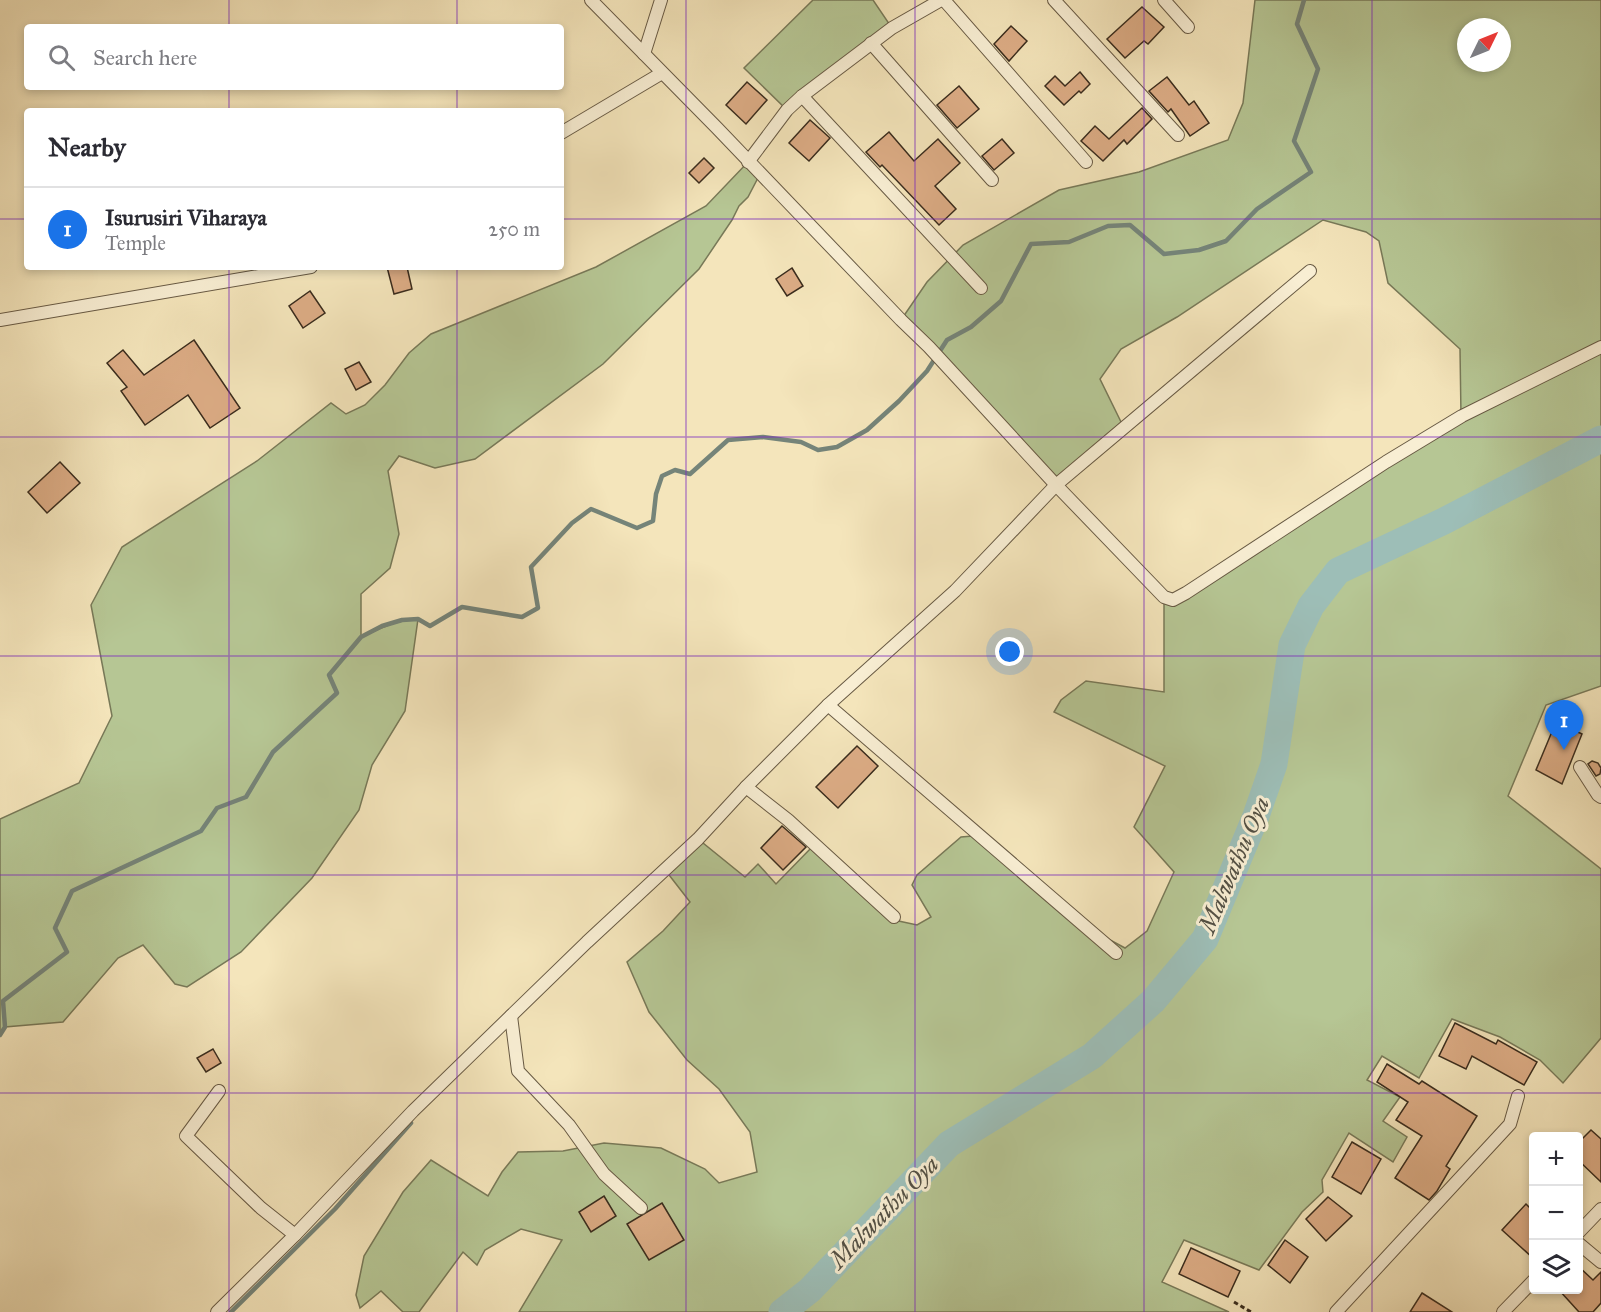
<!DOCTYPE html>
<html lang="en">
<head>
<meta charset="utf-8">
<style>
  :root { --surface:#fff; --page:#f7f7f7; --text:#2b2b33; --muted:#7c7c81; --line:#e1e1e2; --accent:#1a73e8 }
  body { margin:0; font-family:"IM FELL Great Primer",serif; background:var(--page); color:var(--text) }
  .controls { position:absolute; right:18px; bottom:18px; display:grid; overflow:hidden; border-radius:6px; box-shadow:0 3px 9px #0003 }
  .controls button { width:54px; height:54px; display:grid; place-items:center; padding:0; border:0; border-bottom:2px solid var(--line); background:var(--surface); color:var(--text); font:30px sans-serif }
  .compass { position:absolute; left:1457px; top:18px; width:54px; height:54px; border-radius:50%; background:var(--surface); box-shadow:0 3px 9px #0003; rotate:47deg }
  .you { position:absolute; left:1010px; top:652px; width:21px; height:21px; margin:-15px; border:4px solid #fff; border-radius:50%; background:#1a73e8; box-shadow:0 0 0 9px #1a73e833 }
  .badge { display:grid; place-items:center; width:39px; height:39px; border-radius:50%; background:var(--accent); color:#fff; font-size:20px; font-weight:700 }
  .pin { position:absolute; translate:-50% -50px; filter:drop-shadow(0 2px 3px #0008) }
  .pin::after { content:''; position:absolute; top:32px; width:21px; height:18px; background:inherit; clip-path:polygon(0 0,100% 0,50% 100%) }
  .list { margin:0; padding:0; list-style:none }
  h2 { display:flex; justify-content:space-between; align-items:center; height:78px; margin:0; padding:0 24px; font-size:26px }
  h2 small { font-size:20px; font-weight:400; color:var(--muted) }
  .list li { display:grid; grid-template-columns:39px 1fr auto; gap:18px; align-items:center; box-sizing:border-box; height:84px; padding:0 24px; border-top:2px solid var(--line) }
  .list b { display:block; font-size:22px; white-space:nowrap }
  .list p { margin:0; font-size:20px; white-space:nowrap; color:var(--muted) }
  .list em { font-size:20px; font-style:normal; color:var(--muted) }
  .icon { flex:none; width:33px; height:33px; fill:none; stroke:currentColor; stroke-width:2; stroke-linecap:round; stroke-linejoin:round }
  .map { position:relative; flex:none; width:1601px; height:1312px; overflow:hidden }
  .search { position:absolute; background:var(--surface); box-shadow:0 3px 9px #0003; left:24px; top:24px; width:540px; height:66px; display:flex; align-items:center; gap:15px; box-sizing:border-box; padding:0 21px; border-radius:6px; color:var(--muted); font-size:22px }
  .panel { position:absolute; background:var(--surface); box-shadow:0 3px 9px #0003; left:24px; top:108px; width:540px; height:162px; border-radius:6px }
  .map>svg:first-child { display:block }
</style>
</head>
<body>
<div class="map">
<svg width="1601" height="1312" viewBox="0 0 1601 1312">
  <rect width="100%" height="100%" fill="#f4e5bb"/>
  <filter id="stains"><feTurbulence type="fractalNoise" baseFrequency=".00333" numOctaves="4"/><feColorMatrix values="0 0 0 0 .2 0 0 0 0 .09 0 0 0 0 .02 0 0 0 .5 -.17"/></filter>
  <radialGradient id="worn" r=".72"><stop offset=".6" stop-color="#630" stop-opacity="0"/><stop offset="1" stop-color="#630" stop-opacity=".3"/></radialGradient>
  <g fill="#b6c694" stroke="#787958" stroke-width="1.5" fill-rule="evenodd">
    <polygon points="813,0 873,0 892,28 787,110 744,68"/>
    <path d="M1255,0h346v686l-55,19 -38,91 93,73v169l-38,45 -23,-23 -40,-23 -48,-18 -33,59 -37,-22 -15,24 33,17 -17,24 24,16 -14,25 -44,-29 -27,47 1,12 -21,20 -43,58 -75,-30 -22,42 67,30h-710l43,-72 -41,-11 -36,21 -8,15 -14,-13 -44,60h-16l-22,-21 -21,17 -4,-13 8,-39 39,-64 28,-32 57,36 14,-24 16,-20 45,-1 41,-8 57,5 44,21 14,14 38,-11 -7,-40 -31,-43 -32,-29 -38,-48 -22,-50 36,-31 27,-29 -24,-31 32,-32 47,38 13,-13 18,20 36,-37 82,73 23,5 14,-8 -19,-32 5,-10 44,-38 12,-1 124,97 28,15 22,-17 27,-59 -40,-45 31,-61 -111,-54 7,-12 25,-19 78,11v-95l9,3 288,-184 -1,-67 -72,-66 -9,-42 -13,-9 -43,-12 -146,97 -56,32 -21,30 24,49 -68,57 -155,-165 26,-38 36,-37 96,-55 80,-18 89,-32 15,-37zM1466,27h36v36h-36z"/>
    <path d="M748,162l12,12 -12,23 -9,9 -7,14 -33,49 -96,95 -128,95 -40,9 -36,-12 -11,15 11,63 -9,34 -29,26v43c22,-9 31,-16 57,-18l-13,92 -33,54 -13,45 -47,68 -71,74 -54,35 -12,-3 -32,-39 -25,13 -55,64 -58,5 -5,8v-216l79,-36 33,-67 -21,-111 31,-58 135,-86 74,-58 15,11 19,-9 20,-20 24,-32 22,-19 165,-67 110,-61z"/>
  </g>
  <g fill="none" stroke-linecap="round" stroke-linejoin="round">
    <g stroke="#758479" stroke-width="4.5">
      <polyline points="0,1035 5,1027 3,1001 67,952 55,928 72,891 201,831 217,808 246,797 273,752 337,693 329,675 361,637 382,626 402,620 418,619 430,626 462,607 522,617 538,608 531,567 572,523 591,509 637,528 653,521 656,494 662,476 675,470 690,474 728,440 763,437 801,442 818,450 837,447 867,430 899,401 927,371 947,340 971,327 1001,301 1031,244 1069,242 1108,226 1130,225 1164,254 1199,250 1226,241 1257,209 1311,172 1294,141 1318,69 1297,24 1304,0"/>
      <polyline points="231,1312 335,1209 411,1123"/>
    </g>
    <polyline stroke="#9dbeb7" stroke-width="27" points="782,1312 810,1290 949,1144 1092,1056 1153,1001 1205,939 1256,816 1274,764 1292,645 1311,606 1338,571 1444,521 1601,439"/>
  </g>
  <g fill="#dcac85" stroke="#3a2c1d" stroke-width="1.5">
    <polygon points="1142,7 1164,27 1148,44 1144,41 1125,58 1107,39"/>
    <polygon points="1011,26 1027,41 1009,61 994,44"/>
    <polygon points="1080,72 1090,84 1081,93 1079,91 1064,105 1045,86 1055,76 1065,86"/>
    <polygon points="1167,77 1189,105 1194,101 1209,123 1190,136 1171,109 1168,112 1149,91"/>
    <polygon points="747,82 767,100 746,124 726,105"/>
    <polygon points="959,86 979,109 957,128 937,105"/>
    <polygon points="1142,108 1152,119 1127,144 1124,140 1103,161 1081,141 1095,126 1109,139"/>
    <polygon points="810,120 830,138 809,161 789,143"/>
    <polygon points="889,132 914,161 938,139 960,163 935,186 956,209 939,225 882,165 880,167 866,152"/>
    <polygon points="1002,139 1014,153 994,170 982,156"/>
    <polygon points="704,158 714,168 699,183 689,173"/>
    <polygon points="387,267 407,267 412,289 394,294"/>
    <polygon points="792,268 803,286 787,296 776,279"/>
    <polygon points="310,291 325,313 303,328 289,306"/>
    <polygon points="194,340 240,408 210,428 188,395 145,425 121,391 127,387 107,363 123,350 144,375"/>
    <polygon points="359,362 371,382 356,390 345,369"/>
    <polygon points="60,462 80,483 47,513 28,492"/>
    <polygon points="1556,722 1582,734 1562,784 1536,770"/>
    <polygon points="857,746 878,766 838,808 816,787"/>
    <polygon points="1592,761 1598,763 1601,768 1600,774 1596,776 1588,764"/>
    <polygon points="782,826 806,847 783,870 761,848"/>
    <polygon points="1455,1023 1496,1044 1498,1040 1537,1062 1524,1085 1472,1056 1466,1069 1439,1056"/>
    <polygon points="213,1049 221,1063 206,1072 197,1058"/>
    <polygon points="1387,1064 1419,1084 1422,1081 1477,1116 1446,1166 1450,1169 1437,1191 1429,1200 1395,1178 1422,1136 1396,1120 1408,1102 1377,1082"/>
    <polygon points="1591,1130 1601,1139 1601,1182 1578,1160 1578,1143"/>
    <polygon points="1352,1142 1381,1159 1361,1194 1332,1177"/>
    <polygon points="604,1196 616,1216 591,1232 579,1212"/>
    <polygon points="1328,1197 1352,1216 1326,1241 1306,1219"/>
    <polygon points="662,1203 684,1240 649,1260 627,1224"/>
    <polygon points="1526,1204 1533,1211 1533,1258 1502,1230"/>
    <polygon points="1285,1240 1308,1257 1290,1283 1268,1265"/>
    <polygon points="1191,1248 1240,1271 1228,1297 1179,1274"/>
    <polygon points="1578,1266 1593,1280 1601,1272 1601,1303 1593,1312 1579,1312 1559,1290 1578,1290"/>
    <polygon points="1422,1293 1452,1312 1410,1312"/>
  </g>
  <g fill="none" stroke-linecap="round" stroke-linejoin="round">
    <g stroke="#685a44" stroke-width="14">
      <g id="minor">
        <polyline points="591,0 717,128 901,320 929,347 1056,485 1164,597 1173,600 1186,593 1386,462 1462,416 1601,347"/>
        <polyline points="944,0 1086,162"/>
        <polyline points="1054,0 1178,135"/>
        <polyline points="1164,0 1188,27"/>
        <polyline points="871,43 992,180"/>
        <polyline points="644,54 661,0"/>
        <polyline points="802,96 981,288"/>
        <polyline points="561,133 662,73"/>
        <polyline points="748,162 787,110 802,96 892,28 941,0"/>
        <polyline points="0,320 311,267"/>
        <polyline points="828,705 1116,953"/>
        <polyline points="1580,767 1598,795 1601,797"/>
        <polyline points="746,787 788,820 894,917"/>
        <polyline points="511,1016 518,1071 569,1125 604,1174 641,1208"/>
        <polyline points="219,1091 186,1136 261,1208 295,1235"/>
        <polyline points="1578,1233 1601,1209"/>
        <polyline points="1578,1243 1601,1262"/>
        <polyline points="217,1312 295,1235 413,1111 587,942 698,839 746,787 828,705 955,591 1056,485 1310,271"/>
        <polyline points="1336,1312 1510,1124 1518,1096"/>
        <polyline points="1503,1312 1534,1280"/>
      </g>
    </g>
    <polyline stroke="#3a2c1d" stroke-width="3" stroke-dasharray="4.5 3" stroke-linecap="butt" points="1234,1302 1251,1312"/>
    <use href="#minor" stroke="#f8eed3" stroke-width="12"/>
  </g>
  <path fill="none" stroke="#7b2cbf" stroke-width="1.5" stroke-opacity="0.55" d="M229,0v27M457,0v27M686,0v1312M915,0v1312M1144,0v1312M1372,0v1312M229,87v24M457,87v24M0,219h27M561,219h1040M229,267v1045M457,267v1045M0,437h1601M0,656h1601M0,875h1601M0,1093h1601"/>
  <g text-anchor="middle" stroke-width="6" stroke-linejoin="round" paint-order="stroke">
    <g font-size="24" font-style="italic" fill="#535044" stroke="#f8eed3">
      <text transform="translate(1234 865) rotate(-67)" y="8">Malwathu Oya</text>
      <text transform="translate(884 1212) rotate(-46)" y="8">Malwathu Oya</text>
    </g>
  </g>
  <rect width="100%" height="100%" filter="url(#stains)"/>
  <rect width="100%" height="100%" fill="url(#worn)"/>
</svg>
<div class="controls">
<button>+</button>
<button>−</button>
<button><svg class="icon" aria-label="layers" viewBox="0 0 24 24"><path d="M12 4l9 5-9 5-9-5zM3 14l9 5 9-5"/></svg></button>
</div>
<svg class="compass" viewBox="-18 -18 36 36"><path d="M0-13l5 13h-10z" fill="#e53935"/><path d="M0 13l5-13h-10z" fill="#7c7c81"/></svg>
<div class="you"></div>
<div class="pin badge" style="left:1564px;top:750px">1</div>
<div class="search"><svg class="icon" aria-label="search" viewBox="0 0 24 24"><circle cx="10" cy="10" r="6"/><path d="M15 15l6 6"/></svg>Search here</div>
<section class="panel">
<h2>Nearby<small></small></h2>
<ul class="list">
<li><span class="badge">1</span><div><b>Isurusiri Viharaya</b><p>Temple</p></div><em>250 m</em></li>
</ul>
</section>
</div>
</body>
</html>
